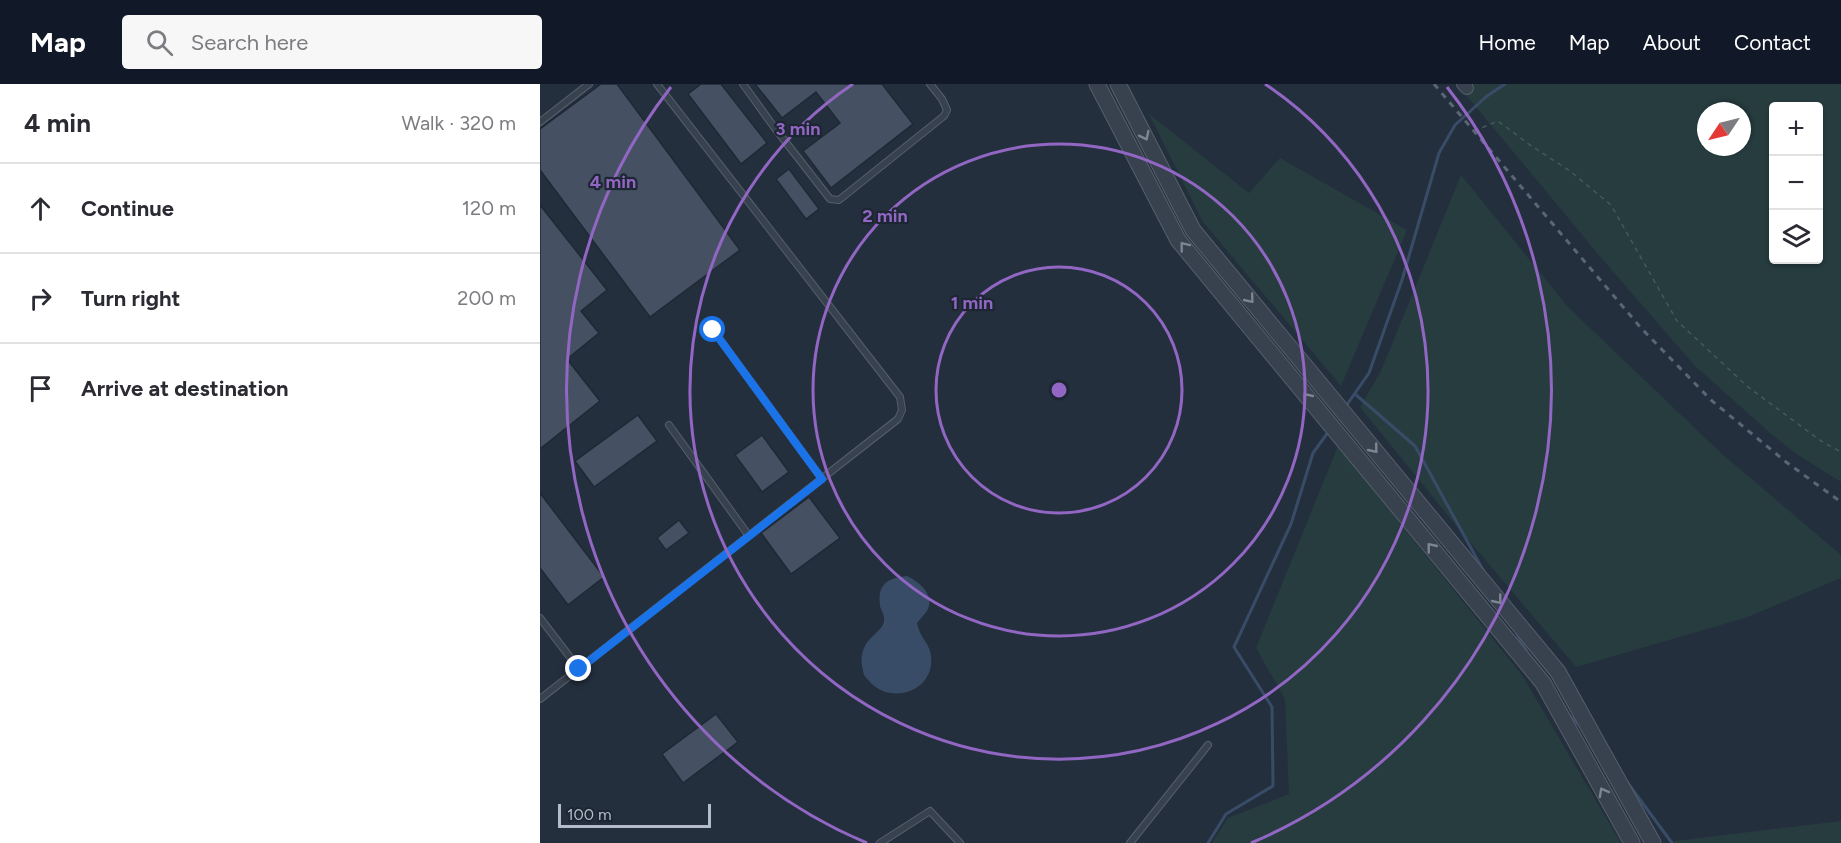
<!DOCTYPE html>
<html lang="en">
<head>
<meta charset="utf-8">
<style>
  :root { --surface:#fff; --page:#f7f7f7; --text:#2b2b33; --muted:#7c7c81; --line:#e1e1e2; --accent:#111827 }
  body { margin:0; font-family:Figtree,sans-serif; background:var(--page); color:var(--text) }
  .controls { position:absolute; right:18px; top:18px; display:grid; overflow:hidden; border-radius:6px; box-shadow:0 2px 4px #0004 }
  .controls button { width:54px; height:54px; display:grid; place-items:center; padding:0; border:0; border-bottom:2px solid var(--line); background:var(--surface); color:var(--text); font:30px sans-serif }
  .compass { position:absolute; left:1157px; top:18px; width:54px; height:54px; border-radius:50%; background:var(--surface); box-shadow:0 2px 4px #0004; rotate:235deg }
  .scale { position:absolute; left:18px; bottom:15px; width:153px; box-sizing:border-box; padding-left:6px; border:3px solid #b4bcc9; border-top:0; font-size:16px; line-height:21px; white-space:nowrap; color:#b4bcc9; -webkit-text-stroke:4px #1d2633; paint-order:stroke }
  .stop { position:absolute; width:18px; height:18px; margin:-14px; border:4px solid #1a73e8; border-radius:50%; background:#fff }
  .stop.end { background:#1a73e8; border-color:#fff; box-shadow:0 2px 6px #0008 }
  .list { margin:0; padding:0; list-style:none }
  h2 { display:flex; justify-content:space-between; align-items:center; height:78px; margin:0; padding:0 24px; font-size:26px }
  h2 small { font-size:20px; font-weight:400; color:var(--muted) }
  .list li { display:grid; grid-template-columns:39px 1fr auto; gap:18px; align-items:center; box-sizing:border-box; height:90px; padding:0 24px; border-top:2px solid var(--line) }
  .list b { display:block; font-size:22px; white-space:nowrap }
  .list em { font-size:20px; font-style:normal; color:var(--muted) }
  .icon { flex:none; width:33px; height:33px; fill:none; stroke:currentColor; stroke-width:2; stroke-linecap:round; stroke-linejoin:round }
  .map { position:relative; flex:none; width:1301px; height:759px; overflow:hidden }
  header { display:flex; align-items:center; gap:36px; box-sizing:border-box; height:84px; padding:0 30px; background:var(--accent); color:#fff }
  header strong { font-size:28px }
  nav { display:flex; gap:33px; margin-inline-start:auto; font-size:21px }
  .search { width:420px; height:54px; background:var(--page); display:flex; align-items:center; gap:15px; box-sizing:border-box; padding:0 21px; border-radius:6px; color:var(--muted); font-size:22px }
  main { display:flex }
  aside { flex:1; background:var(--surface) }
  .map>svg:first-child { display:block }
</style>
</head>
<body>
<header>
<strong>Map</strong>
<div class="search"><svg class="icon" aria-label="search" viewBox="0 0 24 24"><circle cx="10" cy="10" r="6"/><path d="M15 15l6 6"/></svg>Search here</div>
<nav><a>Home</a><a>Map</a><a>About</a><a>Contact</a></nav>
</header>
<main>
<aside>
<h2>4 min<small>Walk · 320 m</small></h2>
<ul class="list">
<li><svg class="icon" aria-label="ahead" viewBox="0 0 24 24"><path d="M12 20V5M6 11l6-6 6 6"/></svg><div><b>Continue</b></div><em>120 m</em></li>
<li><svg class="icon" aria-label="right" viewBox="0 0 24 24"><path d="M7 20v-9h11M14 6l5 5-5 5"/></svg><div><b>Turn right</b></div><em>200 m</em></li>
<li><svg class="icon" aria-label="arrive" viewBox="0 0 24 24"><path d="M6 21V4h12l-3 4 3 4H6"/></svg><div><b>Arrive at destination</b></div></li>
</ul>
</aside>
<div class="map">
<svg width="1301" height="759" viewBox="0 0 1301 759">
  <rect width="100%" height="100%" fill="#242f3e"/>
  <g fill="#263c3f" fill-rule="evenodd">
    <path d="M917,0h384v398l-46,-29 -26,-21 -74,-66 -92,-106zM1234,22h44v154h-44zM1166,27h36v36h-36z"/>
    <polygon points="609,30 709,109 740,74 867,146 801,302 663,138"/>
    <polygon points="921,91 1027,222 1181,369 1301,471 1301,494 1205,534 1036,583 909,433 820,323 841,287"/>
    <polygon points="798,362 982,591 1081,759 672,759 688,734 749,710 745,615 716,564"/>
    <polygon points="1301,737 1301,759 1133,759 1135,757"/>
  </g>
  <path fill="#394c67" d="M367,492c12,6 29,19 20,35 -3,4 -7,8 -10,12 3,17 17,22 14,42 -4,29 -42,38 -61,17 -2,-3 -5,-5 -6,-7 -1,-3 -1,-6 -2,-9 -4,-30 24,-32 22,-48 0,-5 -4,-9 -4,-13 -3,-22 9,-27 27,-29z"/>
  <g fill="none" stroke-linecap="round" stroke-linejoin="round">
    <g stroke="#394c67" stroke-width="3">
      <polyline points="815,310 875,362 943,486"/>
      <polyline points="806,322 829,289 862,196 899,69 915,41 947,12 965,0"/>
      <polyline points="977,550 988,570"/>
      <polyline points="1028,630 1040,642"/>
      <polyline points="1087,698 1132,759"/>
      <polyline points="668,759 686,730 733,702 732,623 694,563 751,440 773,369 789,347"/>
    </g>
  </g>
  <g fill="#455162" stroke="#1f2835" stroke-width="1.5">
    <polygon points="61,0 77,0 200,166 110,233 0,86 0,45"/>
    <polygon points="161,0 181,0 227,59 201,80 148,10"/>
    <polygon points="215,0 342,0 373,40 291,104 263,67 300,39 276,8 242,34"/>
    <polygon points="249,85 279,125 266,135 236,95"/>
    <polygon points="0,121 67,206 41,227 59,249 27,275 60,317 0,365"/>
    <polygon points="98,331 117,357 54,403 35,377"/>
    <polygon points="222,351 249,388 222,408 195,371"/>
    <polygon points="0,409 64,493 28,521 0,484"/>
    <polygon points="269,413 300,454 251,490 221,449"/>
    <polygon points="139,436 149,449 126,466 117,454"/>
    <polygon points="176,630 198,658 143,699 122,670"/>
  </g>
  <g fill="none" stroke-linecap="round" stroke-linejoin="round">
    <g stroke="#565f6c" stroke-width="8">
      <g id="service">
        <polyline points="203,0 234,43 290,115 299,116 404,32 407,26 402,15 390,0"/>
        <polyline points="0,38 49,0"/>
        <polyline points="173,246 282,395"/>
        <polyline points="129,341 209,452"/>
        <polyline points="0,534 39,585"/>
        <polyline points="0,615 358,335 362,326 360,313 117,0"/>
        <polyline points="340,759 390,727 420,759"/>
        <polyline points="590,759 668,661"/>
      </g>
    </g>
    <g stroke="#565f6c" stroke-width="14">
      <polyline id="minor" points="923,0 927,4"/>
    </g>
    <g stroke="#565f6c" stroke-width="17">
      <g id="tertiary">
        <polyline points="557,0 638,156 1003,599 1092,759"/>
        <polyline points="578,0 653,146 1018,588 1113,759"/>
      </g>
    </g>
    <polyline stroke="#44595c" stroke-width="1.5" stroke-dasharray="4.5 4.5" stroke-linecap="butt" points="934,47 958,37 990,61 1030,87 1071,121 1137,237 1208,303 1281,357 1301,368"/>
    <use href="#service" stroke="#38414e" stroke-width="6"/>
    <use href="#minor" stroke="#38414e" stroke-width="12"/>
    <use href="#tertiary" stroke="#38414e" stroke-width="15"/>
    <polyline stroke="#5a6575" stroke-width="3" stroke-dasharray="6 6" stroke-linecap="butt" points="894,0 1101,244 1171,316 1246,378 1301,418"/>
  </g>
  <defs><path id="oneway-chevron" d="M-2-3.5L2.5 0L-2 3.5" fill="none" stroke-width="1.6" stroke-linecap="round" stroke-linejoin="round" transform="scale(1.5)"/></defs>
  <g stroke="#7c8592">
    <use href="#oneway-chevron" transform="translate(605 52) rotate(63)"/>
    <use href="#oneway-chevron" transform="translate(644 162) rotate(-128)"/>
    <use href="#oneway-chevron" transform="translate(710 215) rotate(51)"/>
    <use href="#oneway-chevron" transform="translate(767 313) rotate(-129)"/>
    <use href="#oneway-chevron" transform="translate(834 365) rotate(51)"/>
    <use href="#oneway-chevron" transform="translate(891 463) rotate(-129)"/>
    <use href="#oneway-chevron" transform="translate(958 516) rotate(51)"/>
    <use href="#oneway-chevron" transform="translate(1063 708) rotate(-119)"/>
  </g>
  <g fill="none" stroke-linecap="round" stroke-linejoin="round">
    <polyline stroke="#1a73e8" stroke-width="8" points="39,585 282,395 173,246"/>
  </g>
  <g fill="none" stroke="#9266c3" stroke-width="3">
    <circle cx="519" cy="306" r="123"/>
    <circle cx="519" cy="306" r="246"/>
    <path d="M725 0A369 369 0 1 1 313 0"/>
    <path d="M327 759A492 492 0 0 1 131 3M907 3A492 492 0 0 1 711 759"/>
  </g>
  <circle cx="519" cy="306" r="9" fill="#9266c3" stroke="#1d2633" stroke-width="3"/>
  <g font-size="18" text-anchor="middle" font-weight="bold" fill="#9266c3" stroke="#1d2633" stroke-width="4.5" stroke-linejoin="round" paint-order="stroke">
    <text x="258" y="51">3 min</text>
    <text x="73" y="104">4 min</text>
    <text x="345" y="138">2 min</text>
    <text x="432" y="225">1 min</text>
  </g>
</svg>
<div class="controls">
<button>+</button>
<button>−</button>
<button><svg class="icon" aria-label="layers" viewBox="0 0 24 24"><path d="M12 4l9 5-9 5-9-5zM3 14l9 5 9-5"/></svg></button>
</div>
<svg class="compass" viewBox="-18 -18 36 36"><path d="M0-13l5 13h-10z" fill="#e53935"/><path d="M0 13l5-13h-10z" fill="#7c7c81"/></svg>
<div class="scale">100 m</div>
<div class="stop" style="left:173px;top:246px"></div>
<div class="stop end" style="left:39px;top:585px"></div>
</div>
</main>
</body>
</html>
